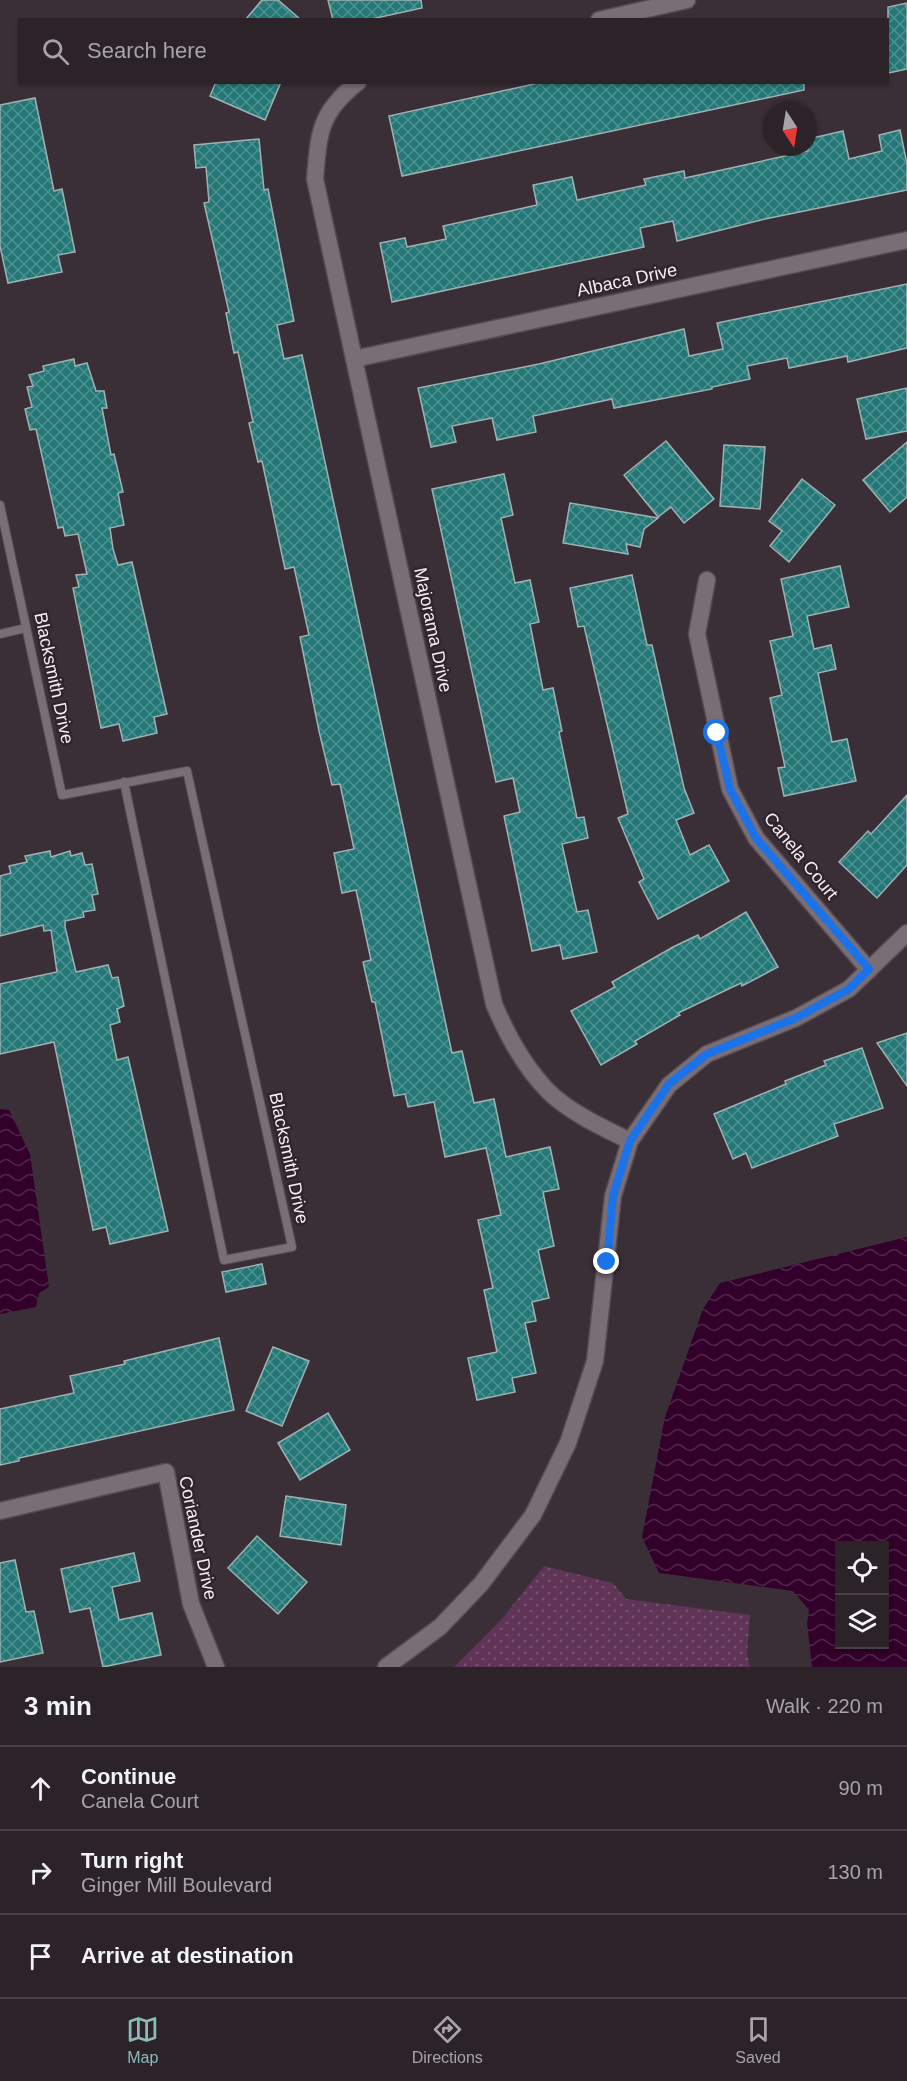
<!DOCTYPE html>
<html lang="en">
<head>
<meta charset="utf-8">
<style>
  :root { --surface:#2c2329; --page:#342b31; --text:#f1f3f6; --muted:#a6a4a8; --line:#484046; --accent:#8bbbb9 }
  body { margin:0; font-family:Helvetica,sans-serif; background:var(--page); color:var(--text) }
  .controls { position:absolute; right:18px; bottom:18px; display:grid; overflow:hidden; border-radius:0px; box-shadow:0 2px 4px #0004 }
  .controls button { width:54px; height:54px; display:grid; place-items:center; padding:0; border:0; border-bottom:2px solid var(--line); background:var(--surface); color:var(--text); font:30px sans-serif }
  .compass { position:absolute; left:763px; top:102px; width:54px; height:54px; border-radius:50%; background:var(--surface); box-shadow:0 2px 4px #0004; rotate:168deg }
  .stop { position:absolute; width:18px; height:18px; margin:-14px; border:4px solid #1a73e8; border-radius:50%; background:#fff }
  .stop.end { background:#1a73e8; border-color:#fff; box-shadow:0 2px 6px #0008 }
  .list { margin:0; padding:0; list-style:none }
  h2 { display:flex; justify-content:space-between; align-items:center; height:78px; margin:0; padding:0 24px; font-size:26px }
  h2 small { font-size:20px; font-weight:400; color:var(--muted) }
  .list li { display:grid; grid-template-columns:39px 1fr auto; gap:18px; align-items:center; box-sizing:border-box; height:84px; padding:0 24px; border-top:2px solid var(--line) }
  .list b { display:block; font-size:22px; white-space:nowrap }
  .list p { margin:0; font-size:20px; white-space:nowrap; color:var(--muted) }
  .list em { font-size:20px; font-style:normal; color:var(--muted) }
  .icon { flex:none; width:33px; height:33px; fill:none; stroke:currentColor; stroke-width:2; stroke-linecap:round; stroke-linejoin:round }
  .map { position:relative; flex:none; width:907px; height:1667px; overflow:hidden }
  .search { position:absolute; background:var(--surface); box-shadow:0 2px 4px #0004; left:18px; right:18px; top:18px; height:66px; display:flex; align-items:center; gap:15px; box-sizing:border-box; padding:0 21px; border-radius:0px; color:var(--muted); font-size:22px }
  .sheet { height:330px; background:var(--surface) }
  nav { display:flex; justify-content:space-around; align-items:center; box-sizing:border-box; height:84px; border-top:2px solid var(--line); background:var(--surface); font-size:16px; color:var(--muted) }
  nav a { display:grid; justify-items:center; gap:3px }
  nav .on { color:var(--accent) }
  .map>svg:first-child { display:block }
</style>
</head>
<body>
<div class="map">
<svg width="907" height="1667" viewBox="0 0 907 1667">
  <defs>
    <pattern id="green-dots" width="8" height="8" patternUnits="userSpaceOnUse" patternTransform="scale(1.5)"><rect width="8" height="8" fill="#603457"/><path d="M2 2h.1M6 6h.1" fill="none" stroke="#775270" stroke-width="1.8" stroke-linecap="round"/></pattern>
    <pattern id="water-waves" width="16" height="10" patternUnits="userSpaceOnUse" patternTransform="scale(1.5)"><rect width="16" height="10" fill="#32002a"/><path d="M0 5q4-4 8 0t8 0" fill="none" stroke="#502649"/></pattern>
    <pattern id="building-cross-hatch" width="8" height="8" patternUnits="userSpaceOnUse" patternTransform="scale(1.5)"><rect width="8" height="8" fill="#247777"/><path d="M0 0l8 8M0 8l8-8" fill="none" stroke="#4f9191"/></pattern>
  </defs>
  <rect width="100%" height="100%" fill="#3a2f37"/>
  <polygon fill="url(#green-dots)" points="544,1566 613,1583 626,1599 750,1615 747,1654 750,1667 454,1667 501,1620"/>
  <g fill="url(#water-waves)" fill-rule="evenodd">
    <polygon points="0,1109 9,1110 30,1154 49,1287 39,1293 36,1307 0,1314"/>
    <path d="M907,1237v430h-95l-5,-44 2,-13 -16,-19 -134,-18 -17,-36 23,-120 38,-108 17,-26zM840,1546h44v98h-44z"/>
  </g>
  <g fill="url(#building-cross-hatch)" stroke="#9fb1b1" stroke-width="1.5">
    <polygon points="262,0 278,0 301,20 245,20"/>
    <polygon points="328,0 421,0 422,8 367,20 333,20"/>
    <polygon points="907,3 907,69 888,73 888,7"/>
    <polygon points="216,82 281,82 265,120 210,96"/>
    <polygon points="543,82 804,82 804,90 402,176 389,116"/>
    <polygon points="35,98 54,191 62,189 75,252 58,255 62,272 8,283 0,246 0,105"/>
    <polygon points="900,130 907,164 907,190 765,219 677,241 673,221 640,228 644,247 392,302 380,243 405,238 407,247 446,239 443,226 537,205 533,185 572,177 577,200 646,185 644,179 684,171 685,178 808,151 808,139 843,131 849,159 882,151 879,135"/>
    <polygon points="259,139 264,190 268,189 294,321 277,325 284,359 302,355 452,1053 462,1051 474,1103 494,1099 506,1157 550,1147 559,1189 543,1192 554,1246 538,1250 549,1298 532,1302 536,1321 525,1323 536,1373 512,1378 515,1392 477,1400 468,1358 497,1352 484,1290 493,1288 478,1220 501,1215 486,1148 445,1157 434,1102 408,1107 405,1094 394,1096 375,1002 372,1002 363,962 371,960 356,890 342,893 334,853 354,849 340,784 332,785 319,731 300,637 309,635 294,567 285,569 262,461 258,462 249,423 253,422 238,352 234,353 226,313 229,312 204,203 209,202 206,167 196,168 194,145"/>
    <polygon points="907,284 907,348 848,362 847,356 789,368 787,358 747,366 750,379 712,387 712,389 614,408 612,399 533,416 536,432 497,440 492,418 452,426 456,442 431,447 418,388 539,364 684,329 689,356 723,349 717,323"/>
    <polygon points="74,359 75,366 87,363 96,391 104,391 107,408 102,408 111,455 114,454 123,492 118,493 124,525 110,528 113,549 118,565 132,562 167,714 154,717 157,733 123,741 119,724 101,728 73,588 79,587 76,575 87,574 78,534 65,536 63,527 58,528 36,429 30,430 25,409 32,407 27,387 33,386 29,375 44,371 43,366"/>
    <polygon points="907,388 907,431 866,439 857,399"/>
    <polygon points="666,441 714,499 684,523 671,507 658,517 624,475"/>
    <polygon points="907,442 907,497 890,512 863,480"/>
    <polygon points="724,445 765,447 760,509 720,506"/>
    <polygon points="504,474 513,515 501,518 515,583 530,580 539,622 530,624 543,690 553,688 562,731 559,732 577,818 584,817 588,838 562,844 577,912 588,910 597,952 563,959 560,945 532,951 504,816 520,812 513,778 496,782 432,489"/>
    <polygon points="802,479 835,505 789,562 770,546 782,531 769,521"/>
    <polygon points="570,503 658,518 644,529 640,547 626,544 628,554 563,543"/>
    <polygon points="840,566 849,607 807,616 814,649 831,645 836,669 818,673 832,742 847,739 856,781 784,796 778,768 785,767 770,698 782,695 770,641 793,636 781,579"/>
    <polygon points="632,575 647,645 652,645 684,788 694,813 676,820 690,855 709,845 729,881 658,919 639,882 644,879 618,818 628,814 584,626 578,627 570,588"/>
    <polygon points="907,795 907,865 877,898 839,862 868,831 871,834"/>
    <polygon points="50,851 51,857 70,851 71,856 82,853 85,865 92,864 98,894 92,895 95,910 83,912 84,917 65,921 65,927 76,972 108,965 112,978 118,977 124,1006 117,1009 120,1022 110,1025 117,1060 128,1057 168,1231 110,1244 106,1227 93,1230 54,1042 0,1054 0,984 57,972 51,930 44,931 43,925 0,936 0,876 11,873 9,866 27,862 25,856"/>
    <polygon points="746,912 778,967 742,986 741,983 678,1013 680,1015 635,1041 637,1044 601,1065 571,1011 615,987 612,982 673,947 698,935 700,939"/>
    <polygon points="907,1033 907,1086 877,1043"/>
    <polygon points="862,1048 883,1108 834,1124 838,1136 752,1168 746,1153 733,1159 714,1114 786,1084 785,1081 826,1065 824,1061"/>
    <polygon points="262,1264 266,1284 226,1292 222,1272"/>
    <polygon points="219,1338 234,1410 19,1458 19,1461 0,1465 0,1409 74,1393 70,1376 125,1364 124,1361"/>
    <polygon points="273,1347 309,1361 282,1426 246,1411"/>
    <polygon points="328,1413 350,1450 300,1480 278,1443"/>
    <polygon points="286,1496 346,1505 341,1545 280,1536"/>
    <polygon points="257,1536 307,1582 278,1614 228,1568"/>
    <polygon points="134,1553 140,1581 112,1587 119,1620 152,1613 161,1655 103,1667 90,1608 70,1612 61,1569"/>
    <polygon points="15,1560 26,1612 34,1611 43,1653 0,1662 0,1563"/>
  </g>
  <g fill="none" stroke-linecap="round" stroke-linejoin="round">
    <g stroke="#544b51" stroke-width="10">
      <g id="lane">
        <polyline points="0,505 62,795 187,771 292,1247 224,1260 124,782"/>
        <polyline points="0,634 26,628"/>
      </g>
    </g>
    <g stroke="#544b51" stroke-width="19">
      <g id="street">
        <polyline points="599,20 687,0"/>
        <path d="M358,82c-39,31 -39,50 -43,97l179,825c13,31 30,62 53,86 20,21 56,38 83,51"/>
        <polyline points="354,359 907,240"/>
        <polyline points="707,580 697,634 730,789 756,838 869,970"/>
        <polyline points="0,1511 166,1472 191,1604 216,1667"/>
        <polyline points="386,1667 440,1627 481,1584 533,1515 568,1443 595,1361 613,1196 630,1141 669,1085 707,1054 796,1018 849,989 907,933"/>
      </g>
    </g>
    <use href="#lane" stroke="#796d76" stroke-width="8"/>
    <use href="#street" stroke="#796d76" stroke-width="16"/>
  </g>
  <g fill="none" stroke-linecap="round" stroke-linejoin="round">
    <polyline stroke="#1a73e8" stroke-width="8" points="607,1262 613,1196 630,1141 669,1084 707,1054 796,1018 849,989 869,969 756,838 730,789 717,733"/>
  </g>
  <g text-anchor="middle" stroke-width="5" stroke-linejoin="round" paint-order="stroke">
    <g font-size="18" fill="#f5eef3" stroke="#30252d">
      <text transform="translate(627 280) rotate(-12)" y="6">Albaca Drive</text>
      <text transform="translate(433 630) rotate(78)" y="6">Majorama Drive</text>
      <text transform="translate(54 678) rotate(78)" y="6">Blacksmith Drive</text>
      <text transform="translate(801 856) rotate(51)" y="6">Canela Court</text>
      <text transform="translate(289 1158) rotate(78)" y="6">Blacksmith Drive</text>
      <text transform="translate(198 1538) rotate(78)" y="6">Coriander Drive</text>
    </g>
  </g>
</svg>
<div class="controls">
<button><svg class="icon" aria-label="locate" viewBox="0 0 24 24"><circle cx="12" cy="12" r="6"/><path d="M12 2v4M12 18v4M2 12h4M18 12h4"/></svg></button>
<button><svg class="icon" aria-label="layers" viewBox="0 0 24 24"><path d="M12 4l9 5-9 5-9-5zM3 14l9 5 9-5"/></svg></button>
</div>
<svg class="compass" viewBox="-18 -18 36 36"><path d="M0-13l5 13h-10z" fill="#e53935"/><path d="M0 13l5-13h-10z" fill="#a6a4a8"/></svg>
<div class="stop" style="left:717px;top:733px"></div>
<div class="stop end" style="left:607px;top:1262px"></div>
<div class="search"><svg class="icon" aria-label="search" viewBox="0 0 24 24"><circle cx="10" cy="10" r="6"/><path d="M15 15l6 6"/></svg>Search here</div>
</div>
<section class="sheet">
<h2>3 min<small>Walk · 220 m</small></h2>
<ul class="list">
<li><svg class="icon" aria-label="ahead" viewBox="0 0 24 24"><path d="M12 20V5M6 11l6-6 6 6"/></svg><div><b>Continue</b><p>Canela Court</p></div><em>90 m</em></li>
<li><svg class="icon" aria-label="right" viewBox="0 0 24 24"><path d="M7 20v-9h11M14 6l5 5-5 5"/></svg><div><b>Turn right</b><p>Ginger Mill Boulevard</p></div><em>130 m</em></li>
<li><svg class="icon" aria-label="arrive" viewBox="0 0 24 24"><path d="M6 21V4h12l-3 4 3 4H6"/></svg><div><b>Arrive at destination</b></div></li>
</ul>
</section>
<nav>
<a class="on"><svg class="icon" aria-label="map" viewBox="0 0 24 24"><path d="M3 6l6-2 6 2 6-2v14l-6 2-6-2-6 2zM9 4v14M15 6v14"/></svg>Map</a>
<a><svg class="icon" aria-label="directions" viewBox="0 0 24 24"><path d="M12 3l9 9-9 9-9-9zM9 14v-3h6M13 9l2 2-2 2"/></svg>Directions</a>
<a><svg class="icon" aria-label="saved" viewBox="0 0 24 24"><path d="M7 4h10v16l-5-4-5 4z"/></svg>Saved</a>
</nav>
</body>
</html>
